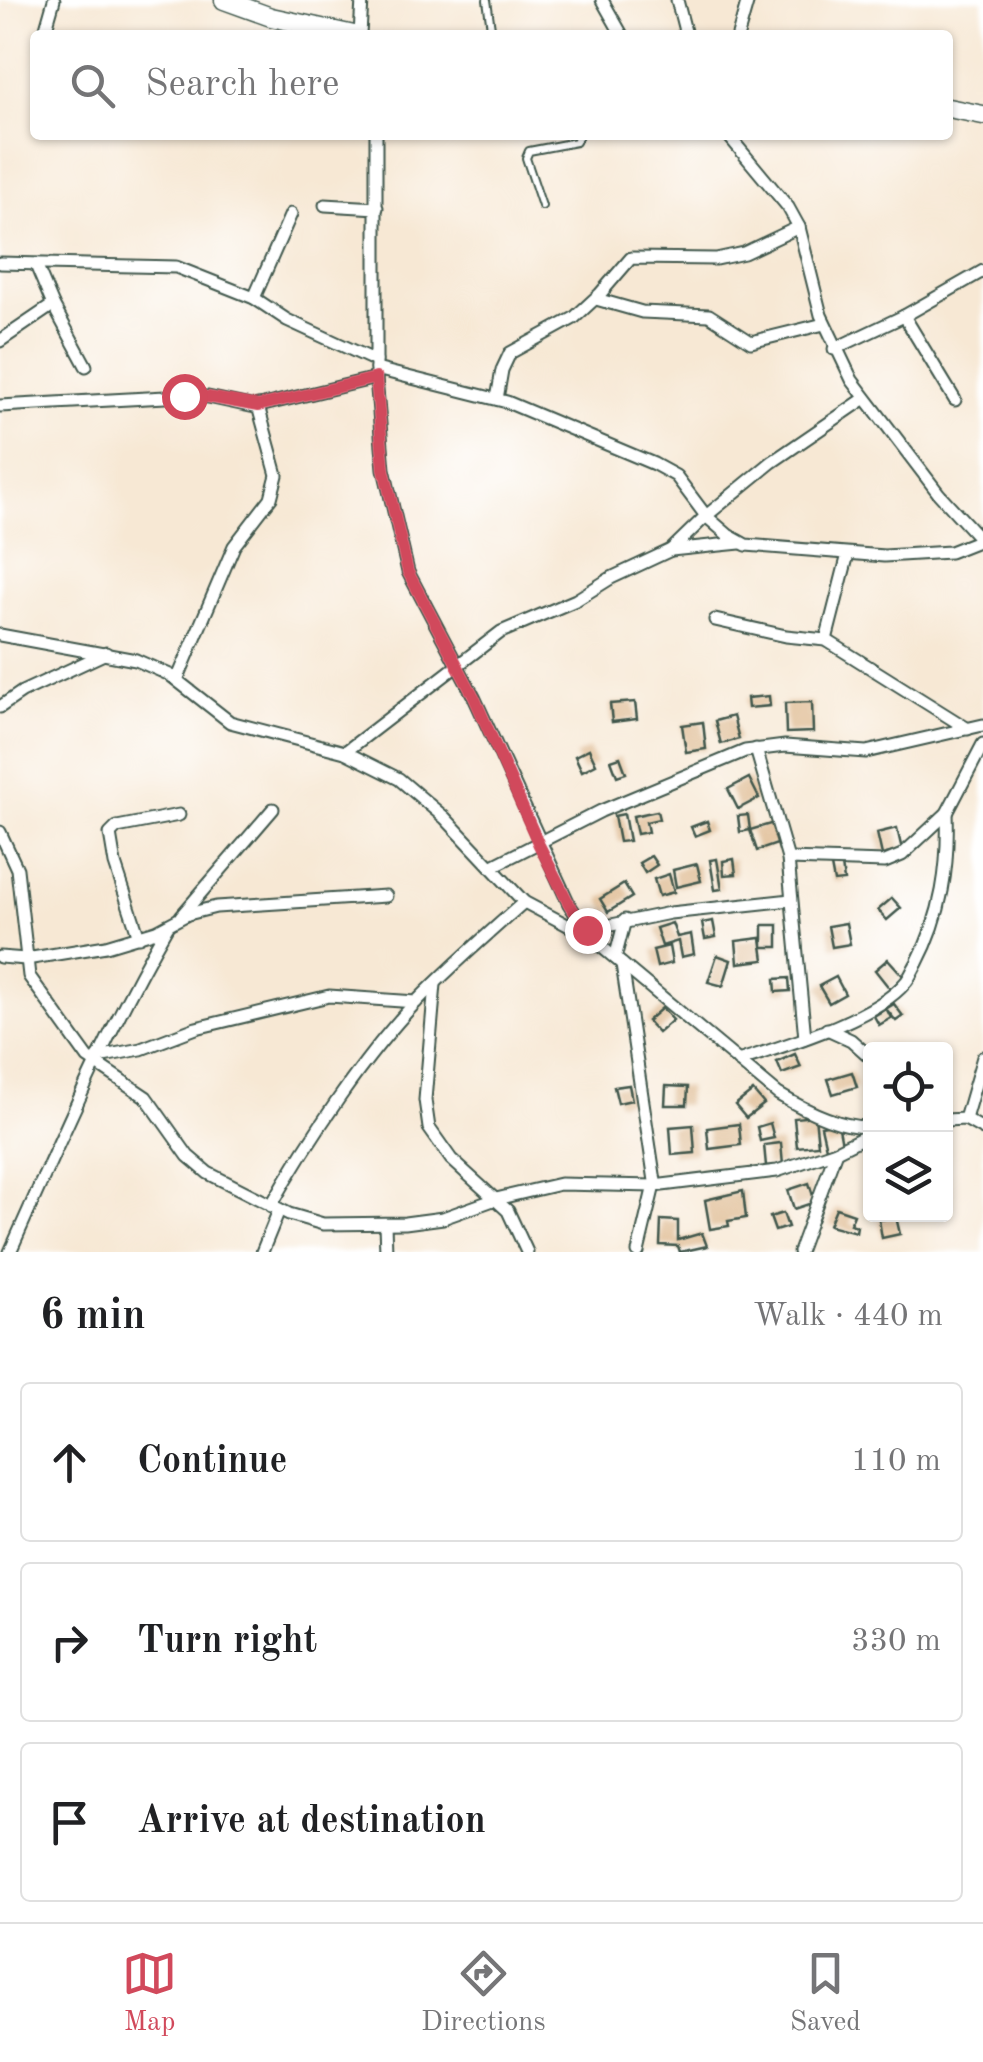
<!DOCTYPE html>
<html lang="en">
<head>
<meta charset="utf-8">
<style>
  :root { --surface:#fff; --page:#f2f2f2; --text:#202124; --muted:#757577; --line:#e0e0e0; --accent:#d1495b }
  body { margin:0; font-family:"Old Standard TT",serif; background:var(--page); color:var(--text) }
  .controls { position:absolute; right:30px; bottom:30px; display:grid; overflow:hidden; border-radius:10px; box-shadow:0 2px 8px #0004 }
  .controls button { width:90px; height:90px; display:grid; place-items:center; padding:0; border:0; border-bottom:2px solid var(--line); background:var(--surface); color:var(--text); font:50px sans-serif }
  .stop { position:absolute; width:30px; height:30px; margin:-22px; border:8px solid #d1495b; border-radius:50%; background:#fff }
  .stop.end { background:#d1495b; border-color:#fff; box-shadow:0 2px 10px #0008 }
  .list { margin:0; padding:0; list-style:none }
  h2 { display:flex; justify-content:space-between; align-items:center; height:130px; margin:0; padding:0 40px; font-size:42px }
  h2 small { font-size:32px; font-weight:400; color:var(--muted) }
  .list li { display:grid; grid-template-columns:65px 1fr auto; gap:30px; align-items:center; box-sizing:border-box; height:160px; margin:0 20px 20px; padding:0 20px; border:2px solid var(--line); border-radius:10px }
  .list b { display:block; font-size:38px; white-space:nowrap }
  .list em { font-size:32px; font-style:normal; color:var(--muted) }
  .icon { flex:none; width:55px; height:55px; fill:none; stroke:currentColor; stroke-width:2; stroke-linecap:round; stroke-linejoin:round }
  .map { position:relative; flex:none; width:983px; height:1252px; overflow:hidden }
  .search { position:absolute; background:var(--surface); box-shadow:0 2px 8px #0004; left:30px; right:30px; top:30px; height:110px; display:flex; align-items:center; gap:25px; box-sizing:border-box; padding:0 35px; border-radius:10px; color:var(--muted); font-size:38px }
  .sheet { height:670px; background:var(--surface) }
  nav { display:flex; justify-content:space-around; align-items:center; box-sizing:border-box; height:140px; border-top:2px solid var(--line); background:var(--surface); font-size:28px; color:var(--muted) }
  nav a { display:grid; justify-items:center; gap:5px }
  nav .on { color:var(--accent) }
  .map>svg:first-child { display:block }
</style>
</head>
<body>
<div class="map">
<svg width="983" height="1252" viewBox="0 0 983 1252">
  <rect width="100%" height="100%" fill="#fff"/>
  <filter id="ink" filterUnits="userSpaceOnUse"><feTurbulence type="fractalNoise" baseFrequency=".01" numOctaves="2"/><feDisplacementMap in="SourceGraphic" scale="20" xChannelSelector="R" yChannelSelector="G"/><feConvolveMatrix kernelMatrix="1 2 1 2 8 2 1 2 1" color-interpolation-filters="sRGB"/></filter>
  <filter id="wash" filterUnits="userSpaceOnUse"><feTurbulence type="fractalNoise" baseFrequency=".0048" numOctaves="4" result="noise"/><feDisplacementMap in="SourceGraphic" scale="40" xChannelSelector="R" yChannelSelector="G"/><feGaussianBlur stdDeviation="2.25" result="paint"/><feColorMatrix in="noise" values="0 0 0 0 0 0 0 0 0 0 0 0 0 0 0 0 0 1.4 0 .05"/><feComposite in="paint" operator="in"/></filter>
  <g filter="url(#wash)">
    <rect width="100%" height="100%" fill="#f7e8d4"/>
    <g id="blocks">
      <g fill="#dfbb92">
        <polygon points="769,696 770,706 748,708 747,698"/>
        <polygon points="635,702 637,719 612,722 610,704"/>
        <polygon points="812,702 813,732 786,733 785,703"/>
        <polygon points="733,716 739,739 721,744 715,721"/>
        <polygon points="703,722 706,749 686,752 682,725"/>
        <polygon points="589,749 596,764 582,771 575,756"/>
        <polygon points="620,757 626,773 617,776 611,760"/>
        <polygon points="749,778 759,798 738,809 728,789"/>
        <polygon points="657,811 659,819 646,822 648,832 637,834 633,816"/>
        <polygon points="624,814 629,841 619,842 614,816"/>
        <polygon points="748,815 750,830 740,832 738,816"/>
        <polygon points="707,821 710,830 695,836 691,827"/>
        <polygon points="777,822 783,842 757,851 750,830"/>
        <polygon points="897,828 902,850 882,855 877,833"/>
        <polygon points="651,856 657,865 645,873 639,863"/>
        <polygon points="717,859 722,889 715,890 710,860"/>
        <polygon points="734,859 736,874 724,875 723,861"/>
        <polygon points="697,864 701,881 676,887 673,870"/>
        <polygon points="842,865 844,881 834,882 831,866"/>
        <polygon points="669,874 674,892 659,896 654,879"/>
        <polygon points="624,884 632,897 608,912 600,899"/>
        <polygon points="892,898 901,908 887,920 878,910"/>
        <polygon points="713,921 716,937 705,939 702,923"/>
        <polygon points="672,923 677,937 691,934 694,954 681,957 678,941 662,946 656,928"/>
        <polygon points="846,923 850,944 832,947 828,926"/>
        <rect x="763" y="925" width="15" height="22"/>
        <polygon points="761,938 764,960 738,963 736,941"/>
        <polygon points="669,946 672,963 657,967 653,950"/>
        <polygon points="717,955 731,960 723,986 708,982"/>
        <polygon points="888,959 904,977 890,989 875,970"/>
        <polygon points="836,977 845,994 829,1003 819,986"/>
        <polygon points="789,978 790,991 776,992 775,979"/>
        <polygon points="894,1004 903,1016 896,1021 887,1010 891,1018 879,1025 874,1016"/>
        <polygon points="662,1008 673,1020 658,1033 647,1021"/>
        <polygon points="795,1054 801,1067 782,1074 777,1062"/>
        <polygon points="852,1072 857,1087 833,1094 828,1079"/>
        <polygon points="629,1085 632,1100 618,1103 614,1087"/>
        <polygon points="666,1086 688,1087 687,1105 665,1105"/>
        <polygon points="753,1091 764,1104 746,1118 735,1105"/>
        <polygon points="815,1116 818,1145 797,1147 794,1118"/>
        <polygon points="770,1123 774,1138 760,1141 757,1127"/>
        <polygon points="838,1123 842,1144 826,1148 821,1126"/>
        <polygon points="739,1124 741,1145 709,1149 707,1128"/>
        <polygon points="693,1125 695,1153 672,1155 670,1127"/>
        <polygon points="781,1143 783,1165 766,1166 764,1145"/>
        <polygon points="809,1183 815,1202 794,1209 788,1190"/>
        <polygon points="743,1191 746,1218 728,1221 729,1226 710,1229 705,1200"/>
        <polygon points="836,1208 854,1214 850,1224 857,1226 856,1232 829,1225"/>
        <polygon points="783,1213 788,1227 775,1231 770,1217"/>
        <polygon points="896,1217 900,1234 882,1238 879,1220"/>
        <polygon points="661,1220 678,1221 678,1240 702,1233 707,1246 680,1252 678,1246 660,1245"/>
      </g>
    </g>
  </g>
  <g filter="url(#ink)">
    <use href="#blocks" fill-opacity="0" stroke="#3f574c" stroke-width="2.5"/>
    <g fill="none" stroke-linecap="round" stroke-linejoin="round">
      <g stroke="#3f574c" stroke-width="10">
        <g id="lane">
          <polyline points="487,0 492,35"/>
          <polyline points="542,206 526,158 529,151 576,142 579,135"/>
        </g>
      </g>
      <g stroke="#3f574c" stroke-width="15">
        <g id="street">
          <polyline points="602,0 622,35"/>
          <polyline points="677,0 686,35"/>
          <polyline points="44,35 54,0"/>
          <polyline points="360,35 362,0"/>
          <polyline points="738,35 748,0"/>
          <path d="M376,135v243l8,91 24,103 66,125 95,207 22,34 187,156c25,15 63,34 92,33"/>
          <polyline points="728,135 788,207 799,227 821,315 852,380 939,494 983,542"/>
          <polyline points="325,205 377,208"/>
          <polyline points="0,263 176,267 254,298 287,320 376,361"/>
          <polyline points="36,265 53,305 86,366"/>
          <polyline points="254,298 291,214"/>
          <polyline points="596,299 642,312 709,315 751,342 824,324"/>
          <polyline points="904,316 955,400"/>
          <polyline points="0,341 53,305"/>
          <polyline points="834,349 904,316 983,271"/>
          <polyline points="376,369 507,402 654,464 676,476 706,516 728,535 746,545 884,556 950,552 983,539"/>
          <polyline points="497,399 502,370 510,353 574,318 600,294 631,258 716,259 744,253 799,227"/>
          <polyline points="0,406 184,396 208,397 255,407 376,378"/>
          <polyline points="671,550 740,543"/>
          <polyline points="715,620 786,636 826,640 968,729"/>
          <polyline points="0,635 136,660 170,675 230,722 345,752 399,779 445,818 524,902 588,936"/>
          <polyline points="826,640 848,554"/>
          <polyline points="177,680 234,546 271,498 277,475 258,406"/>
          <polyline points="0,707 22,692 106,653"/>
          <polyline points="756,749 788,859 805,1038"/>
          <polyline points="345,752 501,632 576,600 611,578 671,550 706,516 772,462 864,399"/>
          <polyline points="0,832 17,869 29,976 88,1058 146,1097 188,1156 208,1173 289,1214 323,1224 405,1223 443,1218 496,1199 560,1184 654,1186 777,1171 836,1151 870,1134"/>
          <polyline points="788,859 885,862 902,855 947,813 983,744"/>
          <polyline points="491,867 601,811 745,751 785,746 866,752 983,725"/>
          <polyline points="181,916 273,809"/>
          <polyline points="587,930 670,913 791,900"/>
          <polyline points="139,937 115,864 110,834 117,827 179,815"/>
          <polyline points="0,957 26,959 106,946 156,931 188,914 216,907 386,896"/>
          <polyline points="615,958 625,920"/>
          <polyline points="622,964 655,1181 638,1252"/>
          <polyline points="435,984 425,1100 429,1128 451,1159 508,1211 527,1252"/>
          <polyline points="827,1029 851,1040 870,1057"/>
          <polyline points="98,1057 141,1049 196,1028 329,996 416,1002"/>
          <path d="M738,1061c45,-15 137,-42 167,-78 5,-5 8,-14 12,-20 25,-48 32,-96 30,-150"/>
          <polyline points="965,1119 983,1057"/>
          <polyline points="946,1120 965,1119 983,1129"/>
          <path d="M271,1206c37,-66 94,-151 146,-205 34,-35 71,-67 107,-99"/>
          <polyline points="385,1224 386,1252"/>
          <path d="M10,1252c50,-111 97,-222 158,-327"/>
          <polyline points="262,1252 279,1210"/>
          <polyline points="799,1252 836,1151"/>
        </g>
      </g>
      <g stroke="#3f574c" stroke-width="21">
        <g id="secondary">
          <polyline points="224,0 271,17 354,35"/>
          <polyline points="948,108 983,115"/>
        </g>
      </g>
      <use href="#lane" stroke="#fff" stroke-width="6"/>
      <use href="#street" stroke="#fff" stroke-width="11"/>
      <use href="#secondary" stroke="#fff" stroke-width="18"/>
    </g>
  </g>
  <g fill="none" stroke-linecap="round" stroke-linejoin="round" filter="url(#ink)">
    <polyline stroke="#d1495b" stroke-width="12" points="184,396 208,397 258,406 376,378 384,469 408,572 474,697 539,845 569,904 587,930"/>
  </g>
</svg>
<div class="controls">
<button><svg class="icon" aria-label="locate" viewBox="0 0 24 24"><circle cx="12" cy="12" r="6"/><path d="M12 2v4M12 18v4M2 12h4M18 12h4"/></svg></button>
<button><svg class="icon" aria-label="layers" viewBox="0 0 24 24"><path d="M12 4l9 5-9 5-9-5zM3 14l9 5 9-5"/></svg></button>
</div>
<div class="stop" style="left:184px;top:396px"></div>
<div class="stop end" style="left:587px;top:930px"></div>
<div class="search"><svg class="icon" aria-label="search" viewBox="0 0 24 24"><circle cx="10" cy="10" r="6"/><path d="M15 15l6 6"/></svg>Search here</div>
</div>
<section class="sheet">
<h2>6 min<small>Walk · 440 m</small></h2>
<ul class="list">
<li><svg class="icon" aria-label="ahead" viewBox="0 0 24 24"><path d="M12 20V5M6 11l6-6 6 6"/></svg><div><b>Continue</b></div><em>110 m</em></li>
<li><svg class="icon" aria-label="right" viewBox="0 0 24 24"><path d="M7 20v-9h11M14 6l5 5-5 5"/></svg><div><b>Turn right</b></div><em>330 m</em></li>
<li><svg class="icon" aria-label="arrive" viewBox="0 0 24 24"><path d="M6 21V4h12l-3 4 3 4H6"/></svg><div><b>Arrive at destination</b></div></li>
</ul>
</section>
<nav>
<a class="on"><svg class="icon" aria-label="map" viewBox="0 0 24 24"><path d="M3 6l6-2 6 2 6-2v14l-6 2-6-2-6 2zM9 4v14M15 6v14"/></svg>Map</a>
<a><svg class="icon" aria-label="directions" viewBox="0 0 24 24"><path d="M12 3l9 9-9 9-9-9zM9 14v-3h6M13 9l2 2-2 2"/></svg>Directions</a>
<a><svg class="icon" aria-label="saved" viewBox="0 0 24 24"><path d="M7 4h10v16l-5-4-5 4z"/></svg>Saved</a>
</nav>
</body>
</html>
